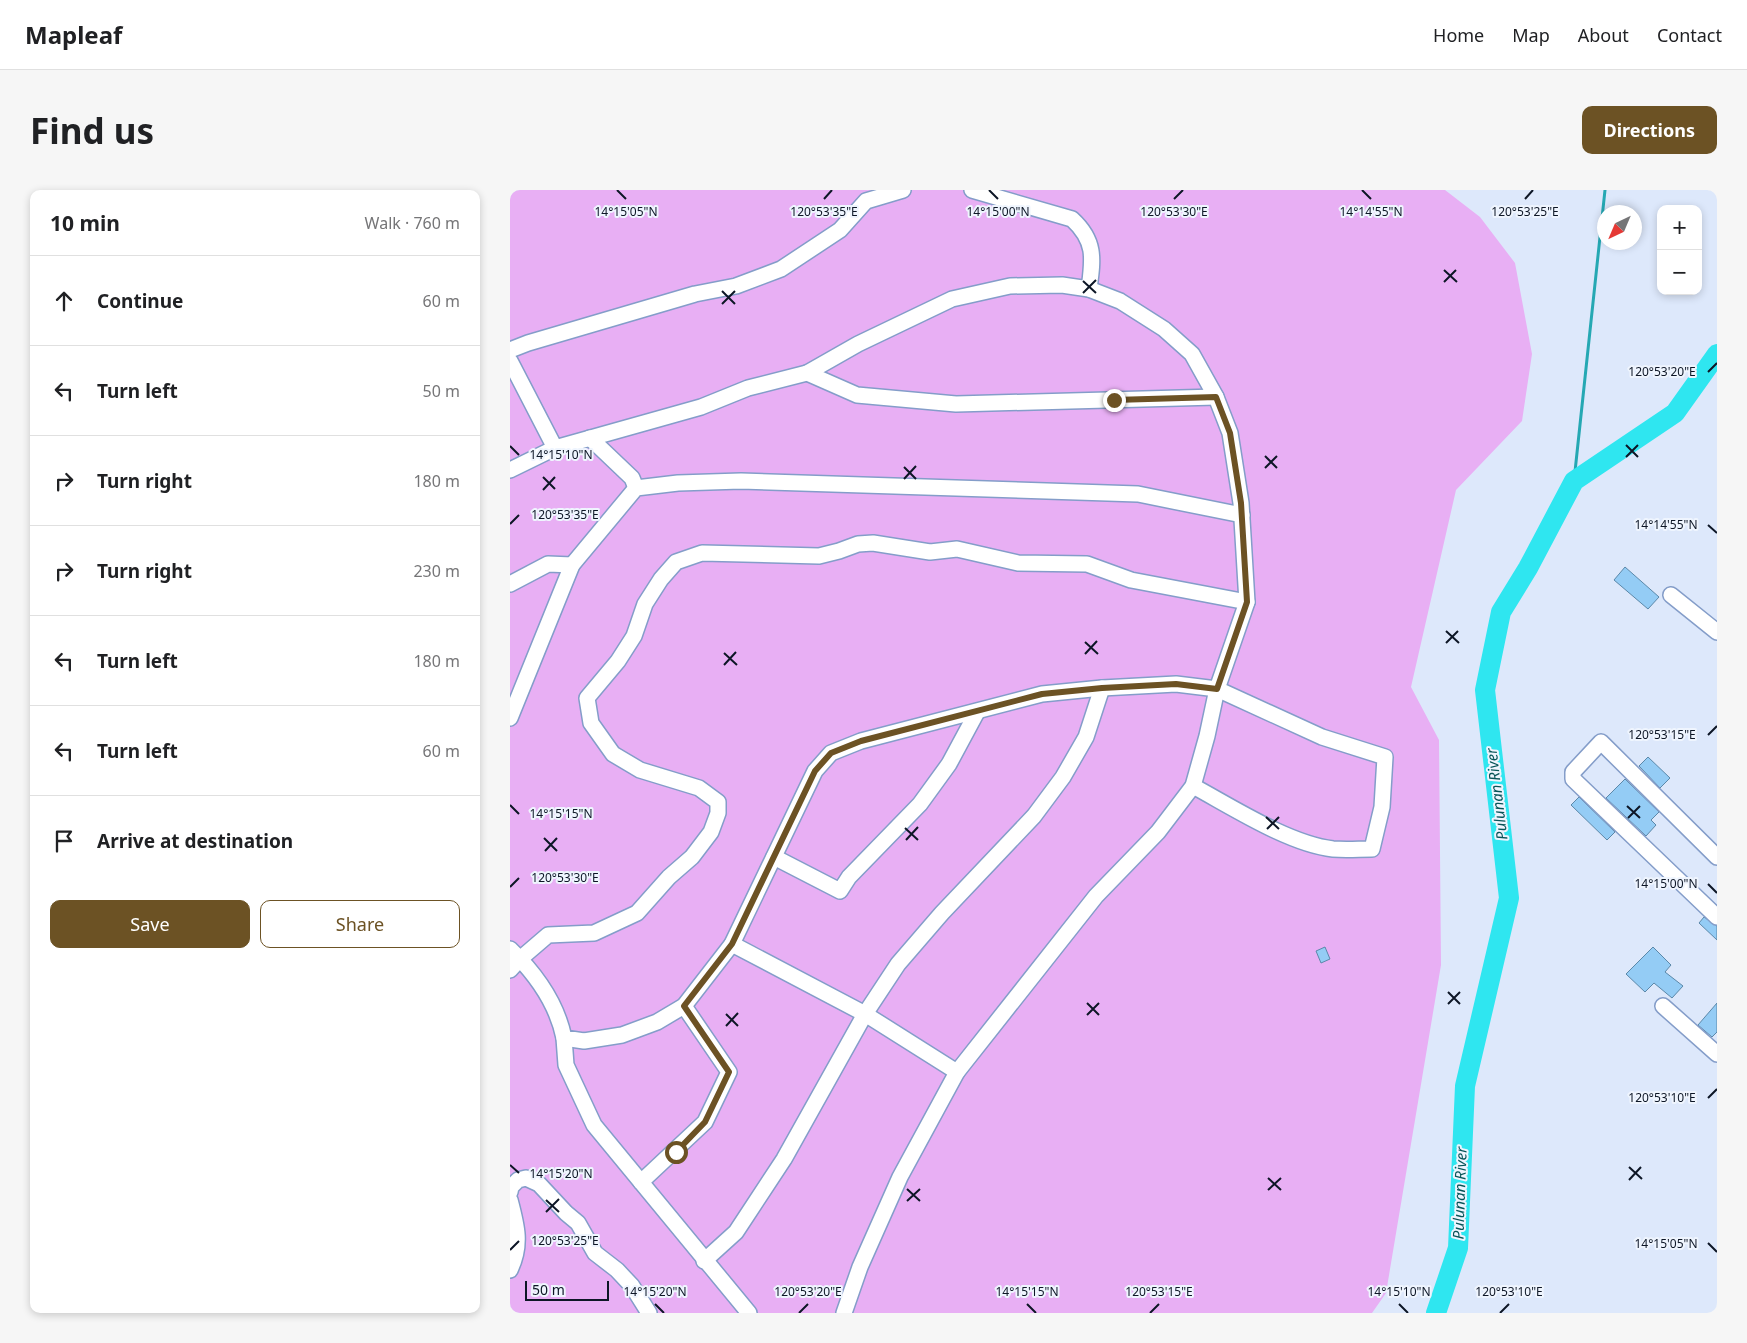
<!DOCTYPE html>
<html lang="en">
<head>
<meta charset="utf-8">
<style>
  :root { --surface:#fff; --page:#f6f6f6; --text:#202124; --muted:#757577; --line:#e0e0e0; --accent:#6c5224 }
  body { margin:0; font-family:"Noto Sans",sans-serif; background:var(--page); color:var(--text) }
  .controls { position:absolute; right:15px; top:15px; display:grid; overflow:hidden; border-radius:10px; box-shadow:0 2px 8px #0003 }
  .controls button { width:45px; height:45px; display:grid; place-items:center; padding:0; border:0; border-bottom:1px solid var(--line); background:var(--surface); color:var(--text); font:25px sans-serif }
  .compass { position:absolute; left:1087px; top:15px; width:45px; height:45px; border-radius:50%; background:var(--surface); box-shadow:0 2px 8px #0003; rotate:224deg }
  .scale { position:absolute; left:15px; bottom:12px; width:84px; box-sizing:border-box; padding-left:5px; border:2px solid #0d1626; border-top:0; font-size:14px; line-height:18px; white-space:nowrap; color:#0d1626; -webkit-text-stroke:4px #eff5fe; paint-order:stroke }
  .stop { position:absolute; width:15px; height:15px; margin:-11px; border:4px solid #6c5224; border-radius:50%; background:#fff }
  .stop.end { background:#6c5224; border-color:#fff; box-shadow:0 1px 5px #0008 }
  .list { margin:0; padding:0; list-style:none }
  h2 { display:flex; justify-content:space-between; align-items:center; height:65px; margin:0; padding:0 20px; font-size:21px }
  h2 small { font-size:16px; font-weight:400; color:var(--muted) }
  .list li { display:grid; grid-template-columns:32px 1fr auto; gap:15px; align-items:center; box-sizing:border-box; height:90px; padding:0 20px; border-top:1px solid var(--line) }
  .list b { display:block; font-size:19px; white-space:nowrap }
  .list em { font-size:16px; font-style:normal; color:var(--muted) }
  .actions { display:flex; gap:10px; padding:15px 20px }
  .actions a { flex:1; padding:11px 0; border:1px solid var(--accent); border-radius:10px; text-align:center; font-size:18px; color:var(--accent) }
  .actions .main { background:var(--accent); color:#fff }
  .icon { flex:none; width:28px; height:28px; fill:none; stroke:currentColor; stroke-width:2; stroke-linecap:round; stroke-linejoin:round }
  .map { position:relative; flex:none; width:1207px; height:1123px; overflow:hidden; border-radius:10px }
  header { display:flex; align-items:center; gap:30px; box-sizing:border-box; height:70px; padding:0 25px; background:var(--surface); border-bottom:1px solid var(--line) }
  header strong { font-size:24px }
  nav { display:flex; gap:28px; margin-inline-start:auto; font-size:18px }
  .intro { display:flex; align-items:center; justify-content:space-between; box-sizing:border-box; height:120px; padding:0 30px }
  h1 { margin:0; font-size:35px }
  .button { padding:12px 22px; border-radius:10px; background:var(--accent); color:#fff; font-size:18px; font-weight:700 }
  main { display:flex; gap:30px; padding:0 30px }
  aside { flex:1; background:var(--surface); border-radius:10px; box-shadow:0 2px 8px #0003 }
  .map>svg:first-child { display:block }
</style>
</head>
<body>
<header>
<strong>Mapleaf</strong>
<nav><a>Home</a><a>Map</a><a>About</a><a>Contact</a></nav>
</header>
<div class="intro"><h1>Find us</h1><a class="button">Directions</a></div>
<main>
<aside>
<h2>10 min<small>Walk · 760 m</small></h2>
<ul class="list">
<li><svg class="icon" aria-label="ahead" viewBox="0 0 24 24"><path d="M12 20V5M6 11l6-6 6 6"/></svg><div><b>Continue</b></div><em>60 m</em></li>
<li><svg class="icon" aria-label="left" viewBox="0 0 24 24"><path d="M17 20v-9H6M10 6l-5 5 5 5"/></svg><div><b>Turn left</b></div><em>50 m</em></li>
<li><svg class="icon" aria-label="right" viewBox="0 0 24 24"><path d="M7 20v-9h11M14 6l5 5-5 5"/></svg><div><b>Turn right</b></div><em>180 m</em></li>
<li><svg class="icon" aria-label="right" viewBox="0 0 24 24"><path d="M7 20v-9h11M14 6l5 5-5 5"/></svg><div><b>Turn right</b></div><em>230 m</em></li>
<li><svg class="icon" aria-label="left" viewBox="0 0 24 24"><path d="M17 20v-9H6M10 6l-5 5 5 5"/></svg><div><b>Turn left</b></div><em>180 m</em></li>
<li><svg class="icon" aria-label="left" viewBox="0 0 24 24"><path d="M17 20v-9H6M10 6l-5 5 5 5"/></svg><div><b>Turn left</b></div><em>60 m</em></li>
<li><svg class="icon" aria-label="arrive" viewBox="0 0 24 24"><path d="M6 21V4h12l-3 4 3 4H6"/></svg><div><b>Arrive at destination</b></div></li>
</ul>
<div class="actions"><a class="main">Save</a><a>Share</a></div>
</aside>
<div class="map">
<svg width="1207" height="1123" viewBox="0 0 1207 1123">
  <rect width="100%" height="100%" fill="#dde8fb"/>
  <polygon fill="#e8aff4" points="0,0 935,0 970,27 1005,73 1022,164 1012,231 946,300 901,497 929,550 931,775 876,1103 862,1123 0,1123"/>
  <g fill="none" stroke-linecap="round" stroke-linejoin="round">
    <polyline stroke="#25a8b3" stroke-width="3" points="1064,291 1095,0"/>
    <polyline stroke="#2fe6f0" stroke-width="20" points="926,1123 948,1058 955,896 999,708 975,500 991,422 1018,378 1064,291 1165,223 1207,164"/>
  </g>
  <g fill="#94ccf5" stroke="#5b88a9">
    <polygon points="1115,377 1149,407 1138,419 1104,390"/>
    <polygon points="1138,567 1160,588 1150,598 1129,576"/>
    <polygon points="1115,589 1149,622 1141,630 1146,635 1136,646 1096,608"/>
    <polygon points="1069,607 1105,642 1097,650 1061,615"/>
    <polygon points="1194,727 1207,736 1207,750 1189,733"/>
    <polygon points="815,757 820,769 811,773 806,761"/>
    <polygon points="1143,757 1161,775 1155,782 1173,796 1162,808 1144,793 1135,802 1116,784"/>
    <polygon points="1207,813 1207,842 1202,847 1188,835"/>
  </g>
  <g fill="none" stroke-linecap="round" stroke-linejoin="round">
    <g stroke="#849dc9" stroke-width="18">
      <g id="minor">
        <path d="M462,0l100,29c24,22 21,40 17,70"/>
        <polyline points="0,160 18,153 185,104 226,96 271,79 330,40 356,11 393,0"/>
        <polyline points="0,171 45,258"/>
        <polyline points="297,183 347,205 446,214 706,207"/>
        <polyline points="80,248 122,288 126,298"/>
        <polyline points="0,280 45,258 191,217 238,198 297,183 348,154 442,109 500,96 552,95 579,99 610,111 654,139 682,164 706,207 720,243 731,313 737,412 707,499 697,546 683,596 648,642 586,706 447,882 390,987 350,1077 334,1123"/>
        <polyline points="0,394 38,374 62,375"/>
        <polyline points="1161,405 1207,442"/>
        <polyline points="0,528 62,375 126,298 168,293 231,291 628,304 732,325"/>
        <polyline points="264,667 330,701 339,687 410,614 439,574 467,522"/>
        <polyline points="1207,667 1091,552 1063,582 1063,589 1207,727"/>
        <polyline points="222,754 355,824 447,882"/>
        <path d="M0,759c25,24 47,55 54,89l20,3 38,-6 35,-13 27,-16 48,-62 83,-173 16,-18 30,-12 181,-47 60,-6 74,-4 41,5 105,48 63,20 -3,50 -10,42c-13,0 -26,1 -39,0 -44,-5 -101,-42 -140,-63"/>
        <polyline points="0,780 10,769 38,745 84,743 127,723 159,687 182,667 201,642 208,623 208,612 189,598 130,580 103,564 81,533 77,508 108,471 124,446 135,414 151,389 166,372 192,363 309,366 329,361 348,354 363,353 420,362 447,359 508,373 577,374 621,390 737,412"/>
        <polyline points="1153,816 1207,864"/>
        <polyline points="54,848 56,875 84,935 239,1123"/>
        <polyline points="131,992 195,932 219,882 174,816"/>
        <polyline points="0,1002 1,997 8,990 16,988 29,994 56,1023 68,1033 85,1063 107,1080 122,1096 139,1123"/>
        <path d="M0,1010c7,26 12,45 0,70"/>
        <polyline points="194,1071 226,1042 274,969 355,824 388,774 432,723 524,626 553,587 576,547 592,498"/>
      </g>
    </g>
    <use href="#minor" stroke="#fff" stroke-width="15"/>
  </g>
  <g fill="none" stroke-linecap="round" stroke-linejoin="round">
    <polyline stroke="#6c5224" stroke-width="6" points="166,962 195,932 219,882 174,816 222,754 305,581 321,563 351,551 532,504 592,498 666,494 707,499 737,412 731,313 720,243 706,207 604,210"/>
  </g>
  <path fill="none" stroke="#0d1626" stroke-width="2" d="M107,0l9,9M479,0l9,9M852,0l9,9M314,9l8,-9M664,9l9,-9M1015,9l8,-9M934,80l13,12M573,91l13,12M934,92l12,-12M212,101l13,13M573,103l13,-13M212,114l13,-13M1198,182l9,-9M1116,255l12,12M0,256l9,9M755,266l12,12M1116,267l12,-12M394,277l12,12M755,278l12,-12M33,287l12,12M394,289l12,-13M33,300l12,-13M0,334l9,-9M1198,335l9,8M936,441l13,12M575,452l13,12M936,453l12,-12M214,463l13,12M575,464l12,-13M214,475l12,-13M1198,545l9,-9M0,615l9,9M1117,616l13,12M756,627l13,12M1118,628l12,-12M395,638l13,12M757,639l12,-12M34,648l13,13M396,650l12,-13M35,661l12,-13M1198,694l9,9M0,697l9,-9M938,802l12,12M577,813l12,12M938,814l12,-12M216,824l12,12M577,825l12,-12M216,836l12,-13M1198,908l9,-9M0,975l9,8M1119,977l13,12M758,988l13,12M1119,990l12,-13M397,999l13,12M758,1000l13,-12M36,1010l13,12M397,1011l13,-12M36,1022l13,-13M1198,1053l9,9M0,1060l9,-9M145,1114l9,9M517,1114l9,9M889,1114l9,9M289,1123l9,-9M640,1123l9,-9M990,1123l9,-9"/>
  <g text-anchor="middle" stroke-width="4" stroke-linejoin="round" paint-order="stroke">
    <g font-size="15" font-style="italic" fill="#075458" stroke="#eff5fe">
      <text transform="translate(987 604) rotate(-97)" y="5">Pulunan River</text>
      <text transform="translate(950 1003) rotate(-88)" y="5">Pulunan River</text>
    </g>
  </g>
  <g font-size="12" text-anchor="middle" fill="#0d1626" stroke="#eff5fe" stroke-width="4" stroke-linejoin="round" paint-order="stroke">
    <text x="116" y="26">14°15'05"N</text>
    <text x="488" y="26">14°15'00"N</text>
    <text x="861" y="26">14°14'55"N</text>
    <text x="314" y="26">120°53'35"E</text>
    <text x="664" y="26">120°53'30"E</text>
    <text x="1015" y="26">120°53'25"E</text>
    <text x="1152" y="186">120°53'20"E</text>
    <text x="51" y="269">14°15'10"N</text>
    <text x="55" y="329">120°53'35"E</text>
    <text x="1156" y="339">14°14'55"N</text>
    <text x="1152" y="549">120°53'15"E</text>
    <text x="51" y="628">14°15'15"N</text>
    <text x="55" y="692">120°53'30"E</text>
    <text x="1156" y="698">14°15'00"N</text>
    <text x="1152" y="912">120°53'10"E</text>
    <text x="51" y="988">14°15'20"N</text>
    <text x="55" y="1055">120°53'25"E</text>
    <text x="1156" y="1058">14°15'05"N</text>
    <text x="298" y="1106">120°53'20"E</text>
    <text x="649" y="1106">120°53'15"E</text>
    <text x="999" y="1106">120°53'10"E</text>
    <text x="145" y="1106">14°15'20"N</text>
    <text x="517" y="1106">14°15'15"N</text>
    <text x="889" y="1106">14°15'10"N</text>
  </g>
</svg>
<div class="controls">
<button>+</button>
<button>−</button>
</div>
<svg class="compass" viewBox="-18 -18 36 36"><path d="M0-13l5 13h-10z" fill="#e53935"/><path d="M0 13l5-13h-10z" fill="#757577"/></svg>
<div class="scale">50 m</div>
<div class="stop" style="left:166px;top:962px"></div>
<div class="stop end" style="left:604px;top:210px"></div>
</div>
</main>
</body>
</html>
